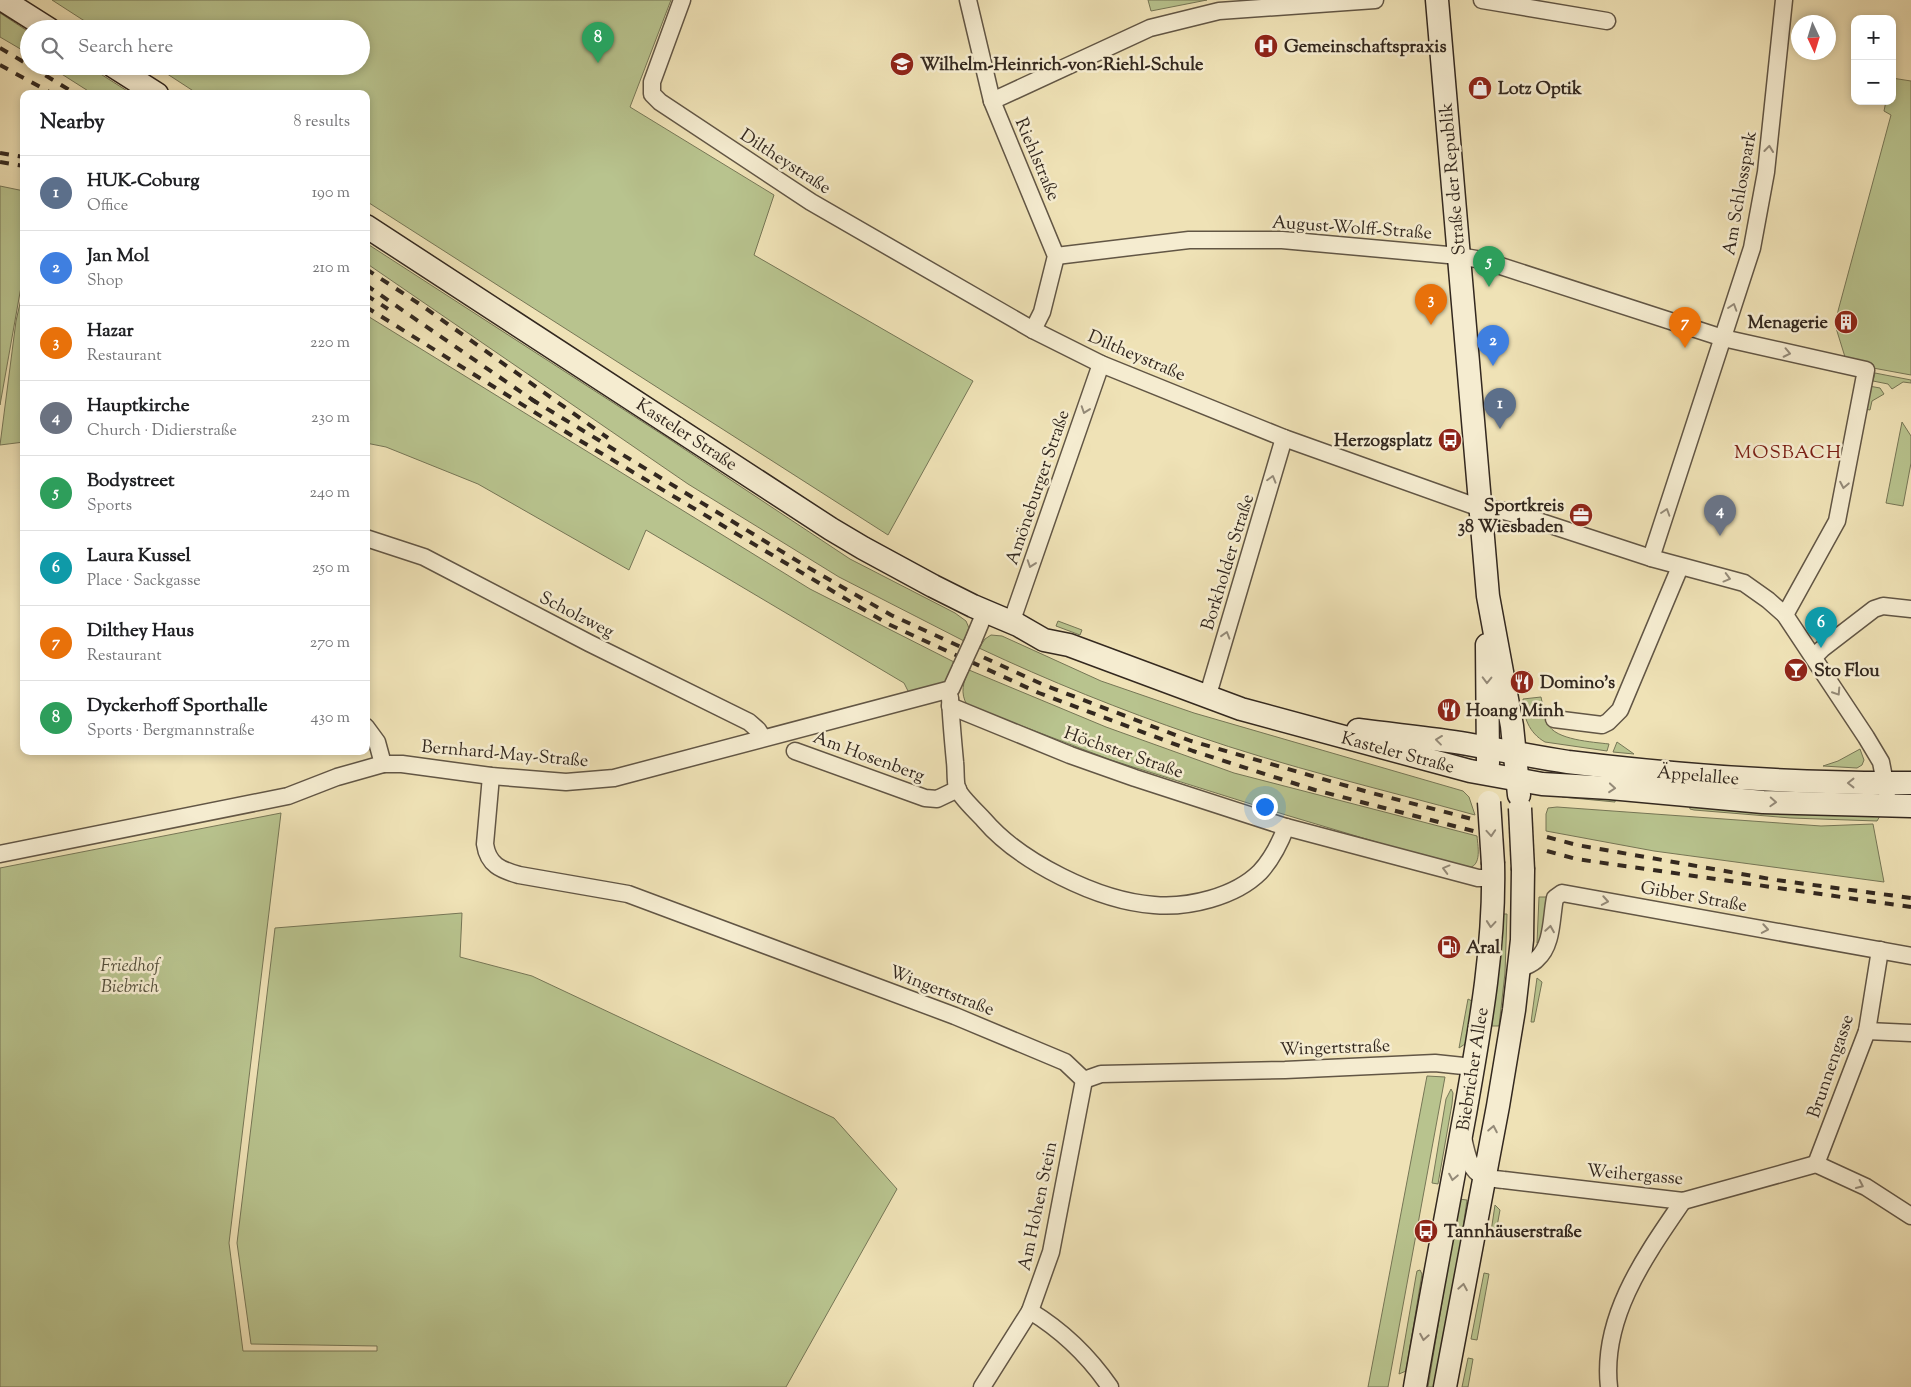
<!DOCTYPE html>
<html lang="en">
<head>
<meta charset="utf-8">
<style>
  :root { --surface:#fff; --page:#f2f2f2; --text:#202124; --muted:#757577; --line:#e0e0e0; --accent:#8f2418 }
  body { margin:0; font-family:"Sorts Mill Goudy",serif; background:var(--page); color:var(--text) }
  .controls { position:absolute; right:15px; top:15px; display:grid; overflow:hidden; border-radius:10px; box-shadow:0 2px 8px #0003 }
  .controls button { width:45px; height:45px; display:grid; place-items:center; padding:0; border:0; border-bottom:1px solid var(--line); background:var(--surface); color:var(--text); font:25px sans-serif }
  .compass { position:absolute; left:1791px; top:15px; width:45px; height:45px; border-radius:50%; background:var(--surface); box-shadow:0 2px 8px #0003; rotate:176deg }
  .you { position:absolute; left:1264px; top:806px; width:18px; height:18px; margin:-12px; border:4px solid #fff; border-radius:50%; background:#1a73e8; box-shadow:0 0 0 8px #1a73e833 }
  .badge { display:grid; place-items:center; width:32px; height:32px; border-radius:50%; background:var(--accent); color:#fff; font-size:16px; font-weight:700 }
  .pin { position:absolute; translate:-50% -41px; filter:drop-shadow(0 1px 2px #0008) }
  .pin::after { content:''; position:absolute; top:26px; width:18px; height:15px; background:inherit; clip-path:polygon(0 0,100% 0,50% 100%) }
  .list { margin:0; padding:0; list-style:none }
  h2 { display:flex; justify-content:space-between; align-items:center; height:65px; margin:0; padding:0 20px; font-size:21px }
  h2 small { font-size:16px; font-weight:400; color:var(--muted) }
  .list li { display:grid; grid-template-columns:32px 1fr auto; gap:15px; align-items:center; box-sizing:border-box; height:75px; padding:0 20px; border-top:1px solid var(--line) }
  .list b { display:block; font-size:19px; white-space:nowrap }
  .list p { margin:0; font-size:16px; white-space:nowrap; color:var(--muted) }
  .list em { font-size:16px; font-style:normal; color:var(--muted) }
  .icon { flex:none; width:28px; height:28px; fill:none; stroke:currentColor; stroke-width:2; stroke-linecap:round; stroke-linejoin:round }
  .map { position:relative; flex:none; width:1911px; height:1387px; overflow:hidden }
  .search { position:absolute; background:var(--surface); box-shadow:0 2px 8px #0003; left:20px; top:20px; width:350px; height:55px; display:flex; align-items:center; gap:12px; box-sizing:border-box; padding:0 18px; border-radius:28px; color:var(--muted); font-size:19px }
  .panel { position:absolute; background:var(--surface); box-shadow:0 2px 8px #0003; left:20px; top:90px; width:350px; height:665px; border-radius:10px }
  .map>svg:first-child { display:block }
</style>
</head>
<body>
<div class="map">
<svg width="1911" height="1387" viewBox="0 0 1911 1387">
  <rect width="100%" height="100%" fill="#efe2b6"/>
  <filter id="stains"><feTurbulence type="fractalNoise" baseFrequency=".004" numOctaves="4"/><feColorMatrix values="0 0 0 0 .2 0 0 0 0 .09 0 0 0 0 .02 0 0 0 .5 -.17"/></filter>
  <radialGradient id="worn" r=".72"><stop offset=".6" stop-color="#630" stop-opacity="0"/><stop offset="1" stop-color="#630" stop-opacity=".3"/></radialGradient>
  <g fill="#b8c38e" stroke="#767656">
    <polygon points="52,0 671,0 630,107 774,195 754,255 973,381 888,535 366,201 366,94 198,94 155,66 361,66 361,29 97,29"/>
    <polygon points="1148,0 1207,0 1151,11"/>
    <polygon points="0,13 29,32 29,54 0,37"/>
    <polygon points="49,66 88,66 132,94 93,94"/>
    <polygon points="1892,78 1911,81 1911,375 1873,368 1873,364 1845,357 1836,328 1838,311 1891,115 1884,111 1886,101 1892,101"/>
    <polygon points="0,186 24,191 24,270 0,405"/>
    <polygon points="366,243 666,437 850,559 955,613 966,621 969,628 964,641 839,577 688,484 366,263"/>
    <polygon points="24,286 24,442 0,445 16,321"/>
    <polygon points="366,315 810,589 954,662 961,667 951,689 912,699 904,683 646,530 629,570 478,484 386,447 366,443"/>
    <polygon points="1875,373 1911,380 1911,383 1903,382 1892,389 1888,384 1873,381"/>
    <polygon points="1869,386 1880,388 1884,394 1872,401 1870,410 1865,409"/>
    <polygon points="1902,422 1911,436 1911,463 1903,506 1886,503"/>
    <polygon points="1058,621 1082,630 1080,635 1056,626"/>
    <path d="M991,635l11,1 99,45 93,32 269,78 6,6 6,18c-94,-26 -189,-48 -281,-80 -73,-25 -145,-54 -215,-87l6,-9z"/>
    <path d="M969,670l137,57 128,46 243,63c1,12 6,34 -14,32l-177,-53 -175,-55 -144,-55c-7,-12 -4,-23 2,-35z"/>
    <path d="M1541,697c2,8 3,19 7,27 7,16 45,18 61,20l-2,7 -62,-9c-16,-9 -22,-25 -22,-43z"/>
    <polygon points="1617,742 1634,754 1613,752"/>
    <polygon points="1860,749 1864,760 1862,765 1857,768 1823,766 1838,761"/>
    <polygon points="1562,794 1616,796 1615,802 1562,797"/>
    <polygon points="1689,804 1880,816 1877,821 1791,818 1694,810 1690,809"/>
    <polygon points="1557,807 1821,826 1873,824 1884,882 1654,851 1546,831 1546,814 1548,808"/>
    <polygon points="281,813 229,1243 243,1351 377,1351 377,1346 251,1344 237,1243 275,928 462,913 460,957 532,976 834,1118 897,1189 786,1387 0,1387 0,868"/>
    <path d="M1539,897h8c-1,13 1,38 -10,46z"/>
    <polygon points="1502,914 1507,914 1505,973 1499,1026 1492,1026"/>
    <polygon points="1537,978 1542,982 1534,1022 1531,1022"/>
    <polygon points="1468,999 1474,1002 1465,1044 1459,1048"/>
    <polygon points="1427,1076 1445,1077 1388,1387 1368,1387"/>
    <polygon points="1451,1089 1453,1093 1452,1104 1438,1184 1432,1183 1446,1099"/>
    <polygon points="1459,1199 1467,1200 1451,1310 1437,1387 1428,1387"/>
    <polygon points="1495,1205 1500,1210 1496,1232 1494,1234 1491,1232"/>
    <polygon points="1420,1270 1422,1274 1406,1371 1399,1374 1416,1276 1417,1271"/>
    <polygon points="1484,1273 1489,1274 1477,1340 1471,1339"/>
    <polygon points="1468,1358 1473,1359 1468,1387 1462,1387"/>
  </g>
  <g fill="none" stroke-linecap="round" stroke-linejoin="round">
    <g stroke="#625645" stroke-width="19">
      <g id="street">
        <polyline points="682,0 652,82 652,94 660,102 811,202 1033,330 1101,364 1284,438 1480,508 1504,511 1529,518 1651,558 1733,580 1744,583 1768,600 1785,615 1866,737 1881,762 1887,793"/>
        <polyline points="968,0 992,101 1056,256 1042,312 1033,330"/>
        <polyline points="1482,0 1607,21"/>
        <polyline points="992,101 1150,28 1219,11 1375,0"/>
        <polyline points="1056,256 1189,240 1282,240 1459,256 1482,260 1723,338 1866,370 1837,521 1785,615"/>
        <polyline points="366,538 424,557 589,643 749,722 758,730 763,738"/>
        <polyline points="1651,558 1752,248 1766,172 1784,0"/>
        <polyline points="1011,623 1101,364"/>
        <polyline points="973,641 985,612"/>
        <polyline points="1814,657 1822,649 1874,609 1883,606 1911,609"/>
        <path d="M950,698c1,21 3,43 5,64 1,8 0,19 2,26 3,9 21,25 27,32 36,42 114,81 170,85 34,3 81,-8 106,-33 12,-13 20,-29 26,-45"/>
        <polyline points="1207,698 1284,438"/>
        <polyline points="950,706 1070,755 1135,778 1286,827 1478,878 1487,878 1493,875"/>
        <polyline points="1554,719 1602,725 1608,722 1620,710 1680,567"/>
        <polyline points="366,727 377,742 383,764"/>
        <polyline points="795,751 925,798 937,799 958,789"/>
        <path d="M491,776l-6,68c3,21 16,26 34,31l109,19 327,122 110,46 19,18 17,-6 184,-4 150,-7 38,4"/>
        <polyline points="0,854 288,796 337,777 383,764 402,764 491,776 566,782 614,778 951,689 961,667"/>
        <path d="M1520,969c5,-3 13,-5 17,-10 16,-14 14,-42 18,-61l7,-5 349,63"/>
        <polyline points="1867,1031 1911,1033"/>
        <path d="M1463,1137c3,14 6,34 21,40 6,2 14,2 20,3l179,21 133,-37 50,23 45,29"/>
        <polyline points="1816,1164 1867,1031 1880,950"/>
        <path d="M1030,1311c33,20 58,44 80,76"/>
        <polyline points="982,1387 1030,1311 1051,1252 1084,1080"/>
        <path d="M1609,1387c-8,-70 37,-132 74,-186"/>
      </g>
    </g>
    <g stroke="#33281f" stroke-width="25">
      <g id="secondary">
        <polyline points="3,0 49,29"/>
        <polyline points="1437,0 1488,596 1512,726 1519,795"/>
        <polyline points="113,66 157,94"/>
        <polyline points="366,226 831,529 863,548 933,586 973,606 1018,625 1044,640 1069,645 1241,709 1470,771 1542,784 1610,788 1763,802 1911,806"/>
        <polyline points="1487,645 1488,763"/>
        <path d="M1358,730c37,5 73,8 109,14 34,6 67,13 101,18 114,14 228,22 343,21"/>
        <path d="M1415,1387c16,-93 34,-186 51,-279 14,-80 29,-162 27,-244"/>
        <polyline points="1445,1387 1498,1106 1514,1010 1522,940 1523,870"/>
      </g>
    </g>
    <use href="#street" stroke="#f5ecd0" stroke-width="16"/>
    <use href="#secondary" stroke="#f5ecd0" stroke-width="22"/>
    <g stroke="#33281f" stroke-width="4" stroke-dasharray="9 9" stroke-linecap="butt">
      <polyline points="0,48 29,65"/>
      <polyline points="0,65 53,94"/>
      <polyline points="30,66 76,94"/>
      <polyline points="0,153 24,157"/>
      <polyline points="0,162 24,166"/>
      <polyline points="366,269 421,305 608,438"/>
      <polyline points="366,285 537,403"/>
      <polyline points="366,295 388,309"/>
      <polyline points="366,307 579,440 888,624 1039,693 1193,751 1315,790 1477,832"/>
      <polyline points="531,399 809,568 891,615 1044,685 1191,741 1368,792 1476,820"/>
      <polyline points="1547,837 1577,845 1776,880 1911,898"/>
      <polyline points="1547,851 1576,859 1911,907"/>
    </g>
    <g stroke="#625645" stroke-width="19" stroke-linecap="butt">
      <polyline id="street-bridge" points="961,667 973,641"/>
    </g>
    <g stroke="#33281f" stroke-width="25" stroke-linecap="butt">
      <g id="secondary-bridge">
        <polyline points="1489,802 1493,864"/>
        <polyline points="1520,808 1523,870"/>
      </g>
    </g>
    <use href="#street-bridge" stroke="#f5ecd0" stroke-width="16"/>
    <use href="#secondary-bridge" stroke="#f5ecd0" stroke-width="22"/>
  </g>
  <defs><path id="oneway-chevron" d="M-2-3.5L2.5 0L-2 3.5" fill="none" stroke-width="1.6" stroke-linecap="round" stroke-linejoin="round" transform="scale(1.25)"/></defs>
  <g stroke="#948a78">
    <use href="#oneway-chevron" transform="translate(1769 149) rotate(-84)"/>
    <use href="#oneway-chevron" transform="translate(1733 307) rotate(-72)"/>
    <use href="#oneway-chevron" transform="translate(1787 353) rotate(12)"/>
    <use href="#oneway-chevron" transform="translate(1085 410) rotate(109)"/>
    <use href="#oneway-chevron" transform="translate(1272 479) rotate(-74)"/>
    <use href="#oneway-chevron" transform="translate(1844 485) rotate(101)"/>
    <use href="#oneway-chevron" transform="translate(1666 512) rotate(-72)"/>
    <use href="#oneway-chevron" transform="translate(1031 564) rotate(109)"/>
    <use href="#oneway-chevron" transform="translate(1727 578) rotate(15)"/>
    <use href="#oneway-chevron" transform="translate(1226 635) rotate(-73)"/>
    <use href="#oneway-chevron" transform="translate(1487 680) rotate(91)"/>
    <use href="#oneway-chevron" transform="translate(1837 692) rotate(57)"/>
    <use href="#oneway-chevron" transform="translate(1439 740) rotate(-173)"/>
    <use href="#oneway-chevron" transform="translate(1851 783) rotate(-180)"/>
    <use href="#oneway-chevron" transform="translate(1612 788) rotate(5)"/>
    <use href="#oneway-chevron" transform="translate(1773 802) rotate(3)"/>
    <use href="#oneway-chevron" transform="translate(1491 833) rotate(86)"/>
    <use href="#oneway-chevron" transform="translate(1446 869) rotate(-165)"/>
    <use href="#oneway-chevron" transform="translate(1605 901) rotate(10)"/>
    <use href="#oneway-chevron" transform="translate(1491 924) rotate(95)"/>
    <use href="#oneway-chevron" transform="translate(1550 929) rotate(-81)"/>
    <use href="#oneway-chevron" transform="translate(1765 929) rotate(10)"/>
    <use href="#oneway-chevron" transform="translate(1493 1129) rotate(-79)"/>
    <use href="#oneway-chevron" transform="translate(1453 1177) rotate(101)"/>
    <use href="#oneway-chevron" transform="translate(1860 1185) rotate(25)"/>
    <use href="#oneway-chevron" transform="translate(1463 1287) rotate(-80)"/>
    <use href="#oneway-chevron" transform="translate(1424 1337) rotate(100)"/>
  </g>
  <defs>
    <g id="hospital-disc" transform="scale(1.25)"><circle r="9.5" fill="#8f2418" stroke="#f5ecd0"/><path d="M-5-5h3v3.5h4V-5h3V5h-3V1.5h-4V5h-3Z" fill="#fff"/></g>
    <g id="school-disc" transform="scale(1.25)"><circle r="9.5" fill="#8f2418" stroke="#f5ecd0"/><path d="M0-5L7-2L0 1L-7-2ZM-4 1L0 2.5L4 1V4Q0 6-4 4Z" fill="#fff"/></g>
    <g id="shop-disc" transform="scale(1.25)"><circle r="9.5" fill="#8f2418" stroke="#f5ecd0"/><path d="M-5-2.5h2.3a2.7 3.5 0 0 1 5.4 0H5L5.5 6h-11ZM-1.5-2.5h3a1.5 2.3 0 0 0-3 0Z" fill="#fff"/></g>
    <g id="building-disc" transform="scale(1.25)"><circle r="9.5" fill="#8f2418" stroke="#f5ecd0"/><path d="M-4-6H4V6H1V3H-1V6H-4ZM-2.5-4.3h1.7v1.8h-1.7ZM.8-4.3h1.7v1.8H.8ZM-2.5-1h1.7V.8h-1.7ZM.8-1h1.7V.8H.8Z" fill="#fff"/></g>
    <g id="bus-disc" transform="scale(1.25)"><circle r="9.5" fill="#8f2418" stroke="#f5ecd0"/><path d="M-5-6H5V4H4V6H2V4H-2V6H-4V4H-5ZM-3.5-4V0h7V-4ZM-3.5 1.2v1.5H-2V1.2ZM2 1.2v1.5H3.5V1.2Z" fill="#fff"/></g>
    <g id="office-disc" transform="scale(1.25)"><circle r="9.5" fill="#8f2418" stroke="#f5ecd0"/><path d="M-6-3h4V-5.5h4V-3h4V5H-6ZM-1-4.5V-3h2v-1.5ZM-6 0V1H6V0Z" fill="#fff"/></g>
    <g id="bar-disc" transform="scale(1.25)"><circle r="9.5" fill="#8f2418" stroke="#f5ecd0"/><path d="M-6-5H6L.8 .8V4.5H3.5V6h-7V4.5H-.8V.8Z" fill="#fff"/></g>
    <g id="restaurant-disc" transform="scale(1.25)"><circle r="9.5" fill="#8f2418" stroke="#f5ecd0"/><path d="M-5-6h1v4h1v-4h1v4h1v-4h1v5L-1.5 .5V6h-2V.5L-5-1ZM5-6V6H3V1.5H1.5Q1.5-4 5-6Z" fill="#fff"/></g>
    <g id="fuel-disc" transform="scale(1.25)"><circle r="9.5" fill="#8f2418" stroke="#f5ecd0"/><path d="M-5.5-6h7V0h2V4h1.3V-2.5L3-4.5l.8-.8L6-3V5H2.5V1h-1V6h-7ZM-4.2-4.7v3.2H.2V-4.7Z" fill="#fff"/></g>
  </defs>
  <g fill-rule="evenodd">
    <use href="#hospital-disc" x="1266" y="46"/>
    <use href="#school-disc" x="902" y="64"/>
    <use href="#shop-disc" x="1480" y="88"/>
    <use href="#building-disc" x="1846" y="322"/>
    <use href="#bus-disc" x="1450" y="440"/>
    <use href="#office-disc" x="1581" y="515"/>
    <use href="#bar-disc" x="1796" y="670"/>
    <use href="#restaurant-disc" x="1522" y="682"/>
    <use href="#restaurant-disc" x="1449" y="710"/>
    <use href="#fuel-disc" x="1449" y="947"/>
    <use href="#bus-disc" x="1426" y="1231"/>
  </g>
  <g text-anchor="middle" stroke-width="5" stroke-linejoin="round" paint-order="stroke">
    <g font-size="18" font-weight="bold" fill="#33281f" stroke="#f5ecd0" text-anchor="start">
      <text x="1284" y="52">Gemeinschaftspraxis</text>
      <text x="920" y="70">Wilhelm-Heinrich-von-Riehl-Schule</text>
      <text x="1498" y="94">Lotz Optik</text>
      <text x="1828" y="328" text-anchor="end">Menagerie</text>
      <text x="1432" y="446" text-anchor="end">Herzogsplatz</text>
      <text x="1564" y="511" text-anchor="end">Sportkreis<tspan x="1564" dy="21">38 Wiesbaden</tspan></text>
      <text x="1814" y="676">Sto Flou</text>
      <text x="1540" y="688">Domino's</text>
      <text x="1466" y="716">Hoang Minh</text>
      <text x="1466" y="953">Aral</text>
      <text x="1444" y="1237">Tannhäuserstraße</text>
    </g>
    <g font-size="18" fill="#33281f" stroke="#f5ecd0">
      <text transform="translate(1038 159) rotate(67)" y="6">Riehlstraße</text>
      <text transform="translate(786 161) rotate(33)" y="6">Diltheystraße</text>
      <text transform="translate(1452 179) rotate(-95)" y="6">Straße der Republik</text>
      <text transform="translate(1739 193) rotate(-80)" y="6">Am Schlosspark</text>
      <text transform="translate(1352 227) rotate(4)" y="6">August-Wolff-Straße</text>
      <text transform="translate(1137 355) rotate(23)" y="6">Diltheystraße</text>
      <text transform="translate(687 434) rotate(33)" y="6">Kasteler Straße</text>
      <text transform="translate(1037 487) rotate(-71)" y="6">Amöneburger Straße</text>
      <text transform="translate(1227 562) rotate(-73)" y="6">Borkholder Straße</text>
      <text transform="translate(577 614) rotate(27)" y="6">Scholzweg</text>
      <text transform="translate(1124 752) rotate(19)" y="6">Höchster Straße</text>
      <text transform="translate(1398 752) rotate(15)" y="6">Kasteler Straße</text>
      <text transform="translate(505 753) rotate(5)" y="6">Bernhard-May-Straße</text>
      <text transform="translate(869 756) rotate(20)" y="6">Am Hosenberg</text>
      <text transform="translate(1698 775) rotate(5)" y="6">Äppelallee</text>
      <text transform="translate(1694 896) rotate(10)" y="6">Gibber Straße</text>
      <text transform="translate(942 990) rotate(21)" y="6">Wingertstraße</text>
      <text transform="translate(1335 1047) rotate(-2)" y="6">Wingertstraße</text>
      <text transform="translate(1830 1066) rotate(-71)" y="6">Brunnengasse</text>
      <text transform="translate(1472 1069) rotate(-81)" y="6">Biebricher Allee</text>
      <text transform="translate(1635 1174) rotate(5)" y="6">Weihergasse</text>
      <text transform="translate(1037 1206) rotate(-78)" y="6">Am Hohen Stein</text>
    </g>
    <g font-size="18" font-style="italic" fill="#544f3b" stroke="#f5ecd0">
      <text x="130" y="971">Friedhof<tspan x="130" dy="21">Biebrich</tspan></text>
    </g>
    <g font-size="19" letter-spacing="1" fill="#7a1f14" stroke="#f5ecd0">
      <text x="1788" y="458">MOSBACH</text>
    </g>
  </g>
  <rect width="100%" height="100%" filter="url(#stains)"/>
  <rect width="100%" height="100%" fill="url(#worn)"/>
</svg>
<div class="controls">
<button>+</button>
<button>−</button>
</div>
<svg class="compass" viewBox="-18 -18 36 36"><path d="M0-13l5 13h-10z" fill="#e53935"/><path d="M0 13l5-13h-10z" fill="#757577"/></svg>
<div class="you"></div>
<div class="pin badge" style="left:1500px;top:429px;background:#5c6f8a">1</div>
<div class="pin badge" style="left:1493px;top:366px;background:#3f7fe0">2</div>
<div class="pin badge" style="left:1431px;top:325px;background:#e8710a">3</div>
<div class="pin badge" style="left:1720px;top:536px;background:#6b7280">4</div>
<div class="pin badge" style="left:1489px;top:287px;background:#2e9e5b">5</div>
<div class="pin badge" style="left:1821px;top:648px;background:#0f9aa8">6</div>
<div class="pin badge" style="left:1685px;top:348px;background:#e8710a">7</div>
<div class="pin badge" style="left:598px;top:63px;background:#2e9e5b">8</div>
<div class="search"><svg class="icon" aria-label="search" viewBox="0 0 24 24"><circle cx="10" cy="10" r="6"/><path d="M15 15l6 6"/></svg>Search here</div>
<section class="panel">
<h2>Nearby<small>8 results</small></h2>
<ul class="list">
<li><span class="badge" style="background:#5c6f8a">1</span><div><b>HUK-Coburg</b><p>Office</p></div><em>190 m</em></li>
<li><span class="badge" style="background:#3f7fe0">2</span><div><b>Jan Mol</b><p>Shop</p></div><em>210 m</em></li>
<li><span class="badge" style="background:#e8710a">3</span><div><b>Hazar</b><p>Restaurant</p></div><em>220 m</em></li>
<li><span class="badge" style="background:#6b7280">4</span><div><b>Hauptkirche</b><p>Church · Didierstraße</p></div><em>230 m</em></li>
<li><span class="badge" style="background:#2e9e5b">5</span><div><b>Bodystreet</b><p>Sports</p></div><em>240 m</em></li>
<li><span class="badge" style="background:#0f9aa8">6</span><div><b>Laura Kussel</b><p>Place · Sackgasse</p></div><em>250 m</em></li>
<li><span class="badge" style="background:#e8710a">7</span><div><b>Dilthey Haus</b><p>Restaurant</p></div><em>270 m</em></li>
<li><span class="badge" style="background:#2e9e5b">8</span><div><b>Dyckerhoff Sporthalle</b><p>Sports · Bergmannstraße</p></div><em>430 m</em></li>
</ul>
</section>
</div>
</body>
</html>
